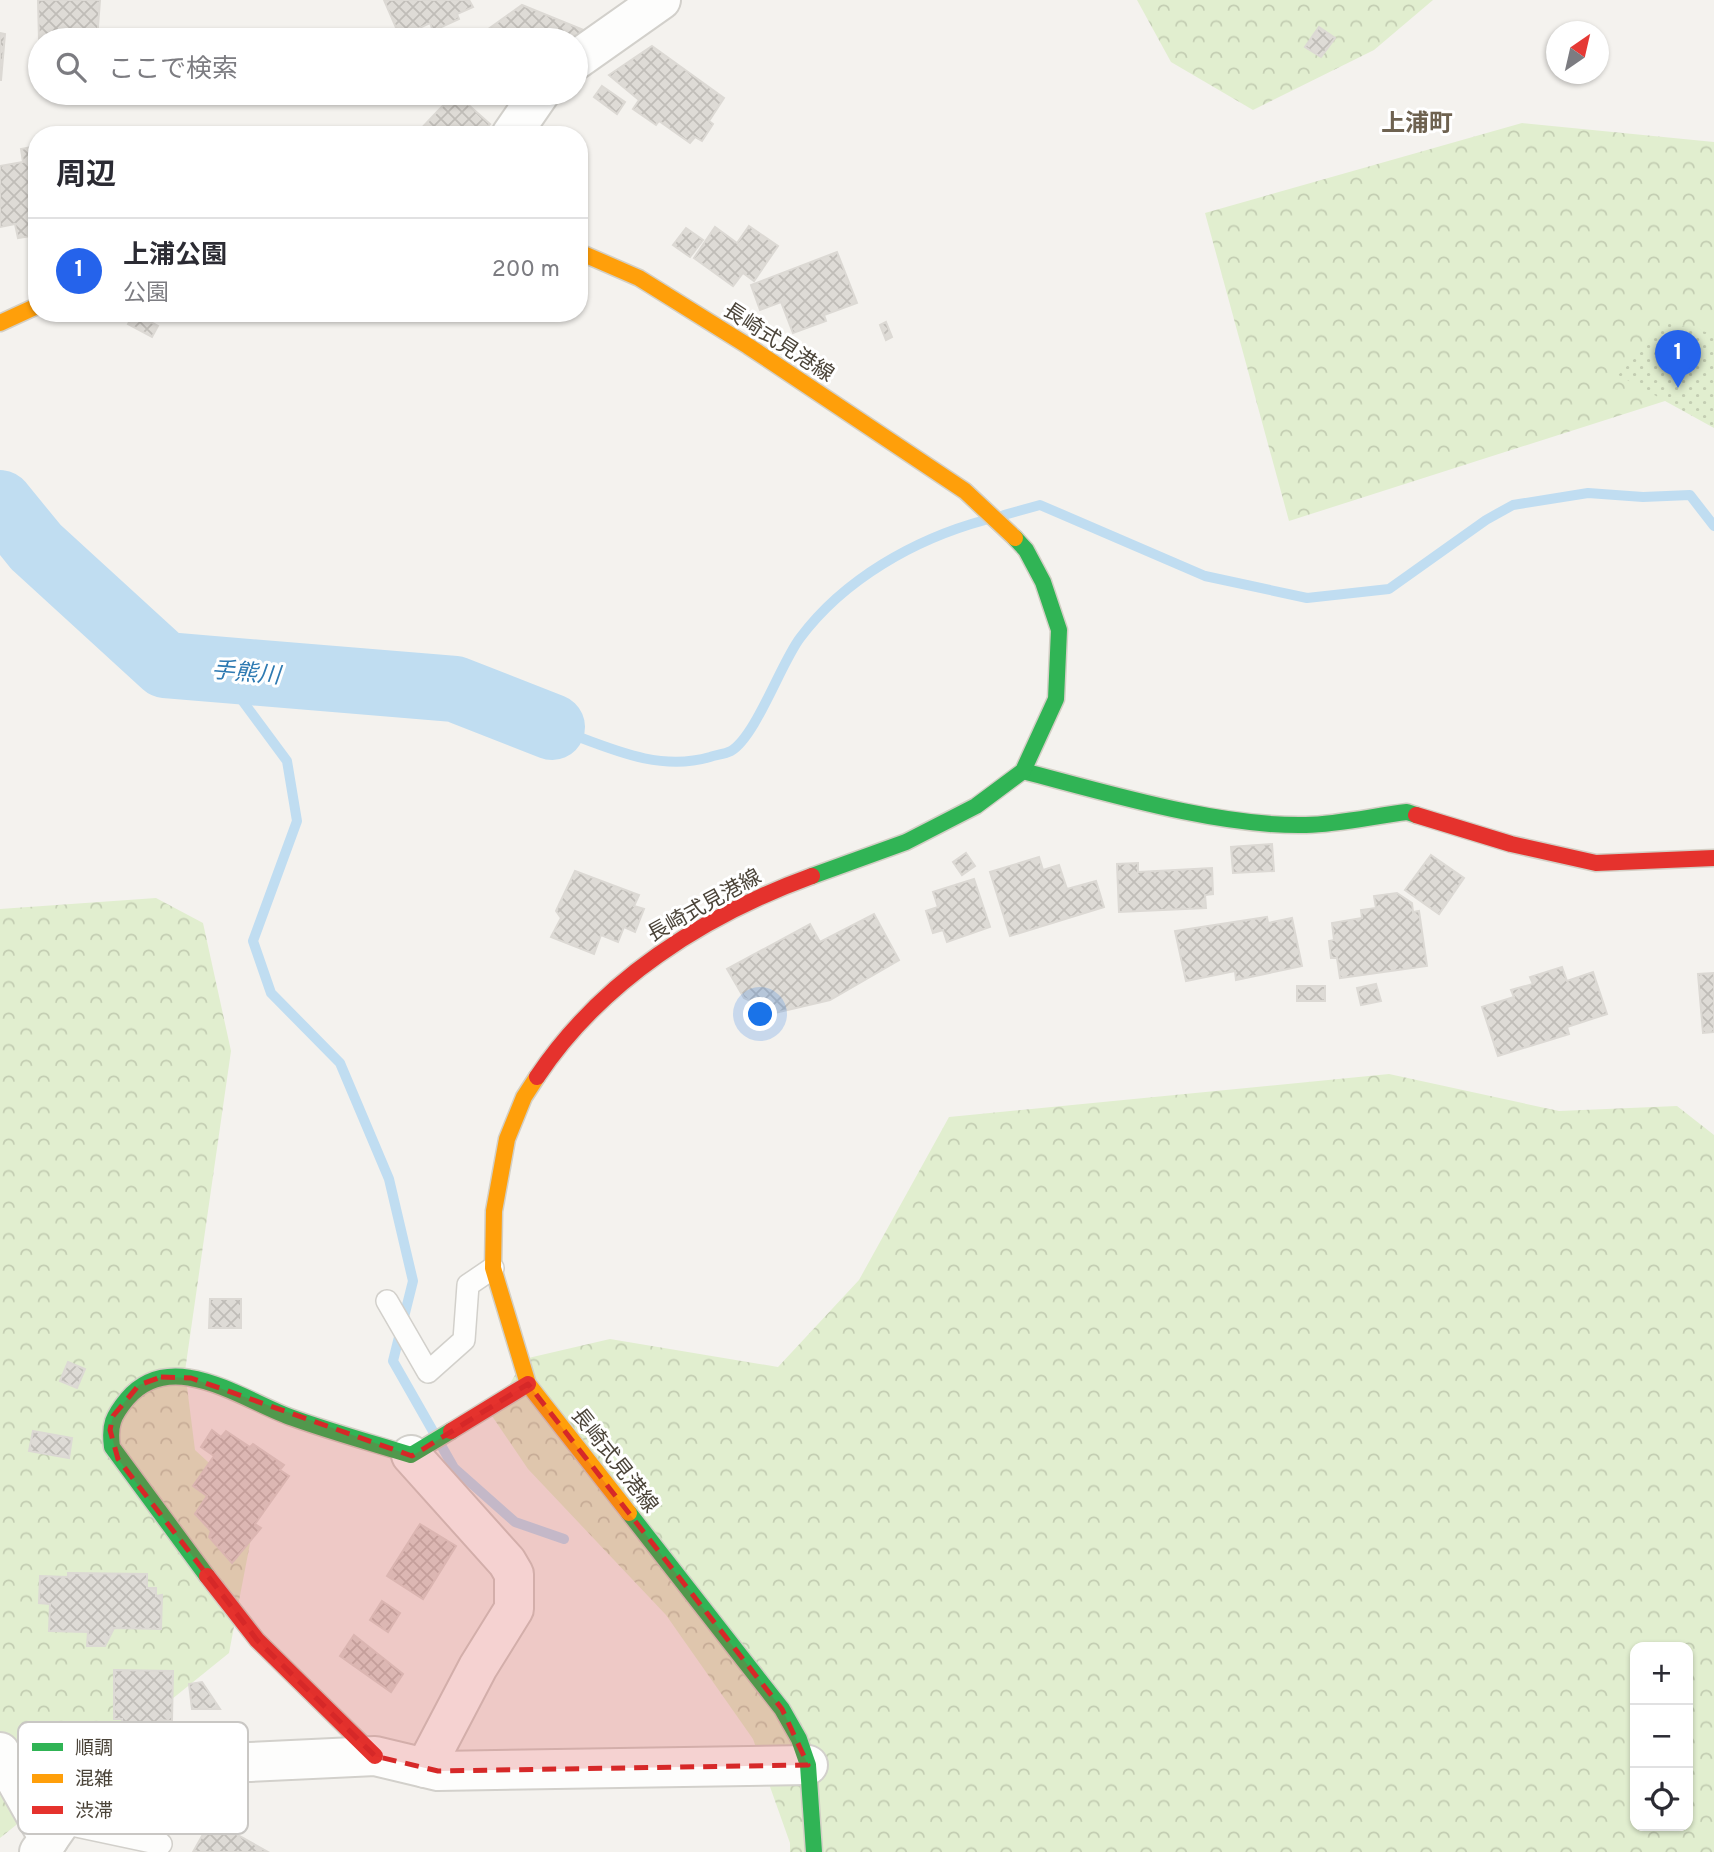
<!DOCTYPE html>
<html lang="ja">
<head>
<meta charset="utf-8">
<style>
  :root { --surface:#fff; --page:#f7f7f7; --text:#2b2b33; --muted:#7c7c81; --line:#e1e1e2; --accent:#2563eb }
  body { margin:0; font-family:Overpass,"Noto Sans JP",sans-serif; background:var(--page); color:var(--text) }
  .controls { position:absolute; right:21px; bottom:21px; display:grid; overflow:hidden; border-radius:14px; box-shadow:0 2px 5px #0004 }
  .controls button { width:63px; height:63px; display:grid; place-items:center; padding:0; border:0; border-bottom:2px solid var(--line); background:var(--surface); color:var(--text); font:35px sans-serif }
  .compass { position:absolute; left:1546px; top:21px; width:63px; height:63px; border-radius:50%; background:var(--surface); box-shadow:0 2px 5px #0004; rotate:34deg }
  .you { position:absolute; left:761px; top:1015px; width:24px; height:24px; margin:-18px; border:5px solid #fff; border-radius:50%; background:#1a73e8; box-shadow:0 0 0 10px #1a73e833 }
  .badge { display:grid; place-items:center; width:46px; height:46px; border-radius:50%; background:var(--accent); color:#fff; font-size:23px; font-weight:700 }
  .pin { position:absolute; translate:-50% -58px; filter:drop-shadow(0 2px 4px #0008) }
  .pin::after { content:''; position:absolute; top:37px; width:24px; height:21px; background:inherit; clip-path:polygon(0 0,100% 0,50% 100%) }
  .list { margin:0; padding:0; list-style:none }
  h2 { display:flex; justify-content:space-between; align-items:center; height:91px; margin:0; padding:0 28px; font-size:30px }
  h2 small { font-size:23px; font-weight:400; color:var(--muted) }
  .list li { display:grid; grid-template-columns:46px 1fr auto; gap:21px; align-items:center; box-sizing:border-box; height:105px; padding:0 28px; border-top:2px solid var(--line) }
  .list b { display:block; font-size:26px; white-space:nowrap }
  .list p { margin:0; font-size:23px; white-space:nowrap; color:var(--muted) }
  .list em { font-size:23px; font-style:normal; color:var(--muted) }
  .icon { flex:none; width:38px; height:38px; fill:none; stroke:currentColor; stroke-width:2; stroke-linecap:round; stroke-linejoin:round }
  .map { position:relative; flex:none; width:1714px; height:1852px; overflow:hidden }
  .search { position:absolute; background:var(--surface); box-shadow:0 2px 5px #0004; left:28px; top:28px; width:560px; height:77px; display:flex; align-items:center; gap:18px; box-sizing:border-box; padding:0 24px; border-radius:38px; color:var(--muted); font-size:26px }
  .panel { position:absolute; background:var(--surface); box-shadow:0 2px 5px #0004; left:28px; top:126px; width:560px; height:196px; border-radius:28px }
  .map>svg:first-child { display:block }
</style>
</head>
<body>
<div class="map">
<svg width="1714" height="1852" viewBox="0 0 1714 1852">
  <defs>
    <pattern id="forest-crowns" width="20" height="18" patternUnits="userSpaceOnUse" patternTransform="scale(1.75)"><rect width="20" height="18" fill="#e1eecf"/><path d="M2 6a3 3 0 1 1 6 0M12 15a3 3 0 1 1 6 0" fill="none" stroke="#c3cdb2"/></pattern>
    <pattern id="park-dots" width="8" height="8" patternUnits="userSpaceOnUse" patternTransform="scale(1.75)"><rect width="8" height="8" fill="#e1eecf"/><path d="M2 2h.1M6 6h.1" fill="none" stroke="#c3cdb2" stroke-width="1.8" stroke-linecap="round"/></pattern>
    <pattern id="building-cross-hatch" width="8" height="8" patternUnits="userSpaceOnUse" patternTransform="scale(1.75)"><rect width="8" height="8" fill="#dedbd6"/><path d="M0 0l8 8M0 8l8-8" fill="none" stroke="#c0bdb8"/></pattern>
  </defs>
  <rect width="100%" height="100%" fill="#f4f2ee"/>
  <g fill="url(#forest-crowns)" fill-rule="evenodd">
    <polygon points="1137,0 1433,0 1374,50 1253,110 1171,62"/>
    <polygon points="1522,123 1714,142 1714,403 1665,401 1289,521 1205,213"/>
    <polygon points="156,898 203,923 231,1051 185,1371 195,1450 257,1507 229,1653 0,1838 0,909"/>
    <path d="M1389,1074l170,37 118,-5 37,29v717h-924v-9l-37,-104 -87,-124 -138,-146 -36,-53 32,-57 86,-20 168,28 81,-87 90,-163zM1635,1647h53v179h-53z"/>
  </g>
  <polygon fill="url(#park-dots)" points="1669,323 1714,334 1714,428 1618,375"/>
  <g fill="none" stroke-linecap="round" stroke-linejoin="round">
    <g stroke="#c0ddf1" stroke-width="10">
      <polyline points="1004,515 1040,505 1205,576 1307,598 1389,589 1486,520 1513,505 1588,493 1643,497 1690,495 1714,526"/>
      <polyline points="219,669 287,761 297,821 253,941 271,993 340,1063 389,1179 413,1281 393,1361 454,1468 515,1522 564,1539"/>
      <path d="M552,727c52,18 103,46 158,30 6,-2 15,-3 21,-6 25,-15 50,-88 69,-113 44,-59 115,-99 185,-118"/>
    </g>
    <polyline stroke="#c0ddf1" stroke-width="66" points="0,503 36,547 165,665 455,689 552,727"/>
  </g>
  <g fill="url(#building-cross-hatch)" stroke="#dcd9d4" stroke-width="2">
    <polygon points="38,0 100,0 97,40 40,40 40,81"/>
    <polygon points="384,0 469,0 473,7 457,14 459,19 433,31 430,23 400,37"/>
    <polygon points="522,5 586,31 573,40 473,40"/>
    <polygon points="1319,27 1335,38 1321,57 1305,47"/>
    <polygon points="0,33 5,34 1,80 0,80"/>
    <polygon points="652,46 724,98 709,121 713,124 702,141 695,137 690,143 659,121 656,125 633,109 639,100 609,75"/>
    <polygon points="602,86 625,102 617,114 594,97"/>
    <polygon points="75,93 93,93 93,98 75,97"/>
    <polygon points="455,93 490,124 479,135 415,135"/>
    <polygon points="37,146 37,235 18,238 15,224 0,227 0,166 23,162 21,149"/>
    <polygon points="749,226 778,246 754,281 743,273 733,286 694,258 715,227 737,243"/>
    <polygon points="686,228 703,240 690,257 673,245"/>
    <polygon points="837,252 857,303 824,315 826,321 793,333 781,302 760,310 751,285"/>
    <polygon points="134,313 158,326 152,337 128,324"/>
    <polygon points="886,322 892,337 886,340 880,325"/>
    <polygon points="1272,844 1274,871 1233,873 1231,847"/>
    <polygon points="966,853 975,866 962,875 953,862"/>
    <polygon points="1431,855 1464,878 1439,914 1405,890"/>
    <polygon points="1039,857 1043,870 1059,865 1067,889 1096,881 1104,907 1010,936 990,872"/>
    <polygon points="1138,863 1138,872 1212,868 1213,894 1205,895 1206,908 1119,912 1117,864"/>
    <polygon points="575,871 639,895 634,906 644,909 635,932 624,927 618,942 601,935 594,954 551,937 561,918 556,911"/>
    <polygon points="974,879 990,927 947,942 943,930 933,933 926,911 938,907 933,892"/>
    <polygon points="1397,893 1412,903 1413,912 1419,911 1427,966 1340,978 1337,958 1331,958 1329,941 1334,940 1332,923 1362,918 1361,910 1376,908 1374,896"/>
    <polygon points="874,914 899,960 830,1000 775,1013 744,998 727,969 810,924 820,942"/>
    <polygon points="1267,917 1268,923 1292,918 1302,966 1236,980 1235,971 1186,981 1175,931"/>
    <polygon points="1562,967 1567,981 1593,972 1607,1014 1567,1027 1569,1034 1498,1056 1482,1007 1514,997 1511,990 1533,984 1530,977"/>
    <polygon points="1714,973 1714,1032 1703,1033 1698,974"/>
    <polygon points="1376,984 1381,1001 1361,1005 1357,988"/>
    <rect x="1297" y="986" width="28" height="15"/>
    <polygon points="210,1299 241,1299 241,1328 209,1328"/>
    <polygon points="68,1362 85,1369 77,1388 60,1381"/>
    <polygon points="212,1430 221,1437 226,1431 250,1447 253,1444 284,1465 280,1470 289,1476 255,1524 261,1528 232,1563 209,1537 211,1531 195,1514 207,1496 193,1486 214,1456 201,1447"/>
    <polygon points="33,1431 72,1438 69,1458 29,1451"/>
    <polygon points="420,1524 456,1546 423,1599 387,1576"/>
    <polygon points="68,1573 147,1574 147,1588 156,1588 156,1596 162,1595 161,1629 114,1628 105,1646 87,1646 88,1632 49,1631 50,1604 39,1603 40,1576 68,1577"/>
    <polygon points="382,1601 400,1613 388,1632 370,1620"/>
    <polygon points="354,1635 403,1674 391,1692 340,1656"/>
    <polygon points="114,1670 173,1671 172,1721 161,1720 161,1734 121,1733 122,1719 114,1719"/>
    <polygon points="202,1682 220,1709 192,1709 189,1684"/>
    <polygon points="211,1820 268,1852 193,1852"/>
  </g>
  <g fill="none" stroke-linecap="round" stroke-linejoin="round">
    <g stroke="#d2d0cb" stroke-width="24">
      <g id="lane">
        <polyline points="387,1301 428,1372 464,1340 468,1285 493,1268"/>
        <polyline points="62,1823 161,1844"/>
      </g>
    </g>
    <g stroke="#d2d0cb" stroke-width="42">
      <g id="street">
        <polyline points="576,60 661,0"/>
        <polyline points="511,135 540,93"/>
        <polyline points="411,1455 507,1562 514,1574 514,1609 478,1667 425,1768"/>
        <polyline points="0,1752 49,1839"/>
        <path d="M39,1852c26,-33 44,-70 79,-95l132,5 125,-6 63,15 370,-6"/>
      </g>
    </g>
    <g stroke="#d3cfc5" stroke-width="19">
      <g id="fast">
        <path d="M1023,771c84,22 196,56 283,54 33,-1 68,-9 101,-13l9,3"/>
        <polyline points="812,876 906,842 976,806 1023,771 1056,699 1059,630 1043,582 1026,550 1015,538"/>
        <polyline points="629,1513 782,1709 799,1739 808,1765 814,1852"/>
        <path d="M207,1576l-95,-129c-3,-22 1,-31 15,-48 45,-53 117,2 166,19 39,14 79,25 118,37l40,-24"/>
      </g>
    </g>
    <g stroke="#d3cfc5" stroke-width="19">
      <g id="slow">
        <polyline points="579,252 639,278 748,346 965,491 1015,538"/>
        <polyline points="0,323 37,306"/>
        <polyline points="537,1077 524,1097 507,1139 494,1211 493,1268 528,1384 629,1513"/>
      </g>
    </g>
    <g stroke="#d3cfc5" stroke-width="19">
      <g id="jam">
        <polyline points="1416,815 1511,844 1596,863 1714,858"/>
        <path d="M537,1077c64,-96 167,-162 275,-201"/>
        <polyline points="451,1431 528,1384"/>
        <polyline points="207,1576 257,1640 375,1756"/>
      </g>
    </g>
    <use href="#lane" stroke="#fdfdfc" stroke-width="21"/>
    <use href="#street" stroke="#fdfdfc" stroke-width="38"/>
    <use href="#fast" stroke="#30b455" stroke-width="16"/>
    <use href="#slow" stroke="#ff9f0a" stroke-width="16"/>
    <use href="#jam" stroke="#e5322d" stroke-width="16"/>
  </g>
  <path fill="#d62828" fill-opacity="0.2" stroke="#d62828" stroke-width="5" stroke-dasharray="14 9" stroke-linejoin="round" d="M161,1377l30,1 221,78 116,-72 254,325 26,56 -370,6 -63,-15 -118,-116 -139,-181 -8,-29 3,-14 26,-31z"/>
  <g text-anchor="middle" stroke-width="6" stroke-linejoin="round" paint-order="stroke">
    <g font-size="21" fill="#4b4439" stroke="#fff">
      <text transform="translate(779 342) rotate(33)" y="7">長崎式見港線</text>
      <text transform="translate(704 905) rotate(-29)" y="7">長崎式見港線</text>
      <text transform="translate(615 1460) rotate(52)" y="7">長崎式見港線</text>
    </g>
    <g font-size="23" font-style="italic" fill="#2e7ab2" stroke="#fff">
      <text transform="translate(246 672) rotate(5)" y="8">手熊川</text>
    </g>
    <g font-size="24" font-weight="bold" fill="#6e6250" stroke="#fff">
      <text x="1417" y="131">上浦町</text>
    </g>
  </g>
  <rect x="18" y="1722" width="230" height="112" rx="10" fill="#fff" stroke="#c9c7c4" stroke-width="2"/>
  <rect x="32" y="1743" width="31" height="8" fill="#30b455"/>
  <rect x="32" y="1774" width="31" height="9" fill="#ff9f0a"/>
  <rect x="32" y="1806" width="31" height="8" fill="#e5322d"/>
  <g font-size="19" fill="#4b4439">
    <text x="75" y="1754">順調</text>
    <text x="75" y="1785">混雑</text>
    <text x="75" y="1817">渋滞</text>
  </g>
</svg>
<div class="controls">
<button>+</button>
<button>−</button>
<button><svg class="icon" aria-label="locate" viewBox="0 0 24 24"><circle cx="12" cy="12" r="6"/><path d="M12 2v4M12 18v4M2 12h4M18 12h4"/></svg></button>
</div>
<svg class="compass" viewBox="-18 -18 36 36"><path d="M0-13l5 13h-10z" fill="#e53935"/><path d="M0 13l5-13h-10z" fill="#7c7c81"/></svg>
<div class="you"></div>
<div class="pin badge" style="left:1678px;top:388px">1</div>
<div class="search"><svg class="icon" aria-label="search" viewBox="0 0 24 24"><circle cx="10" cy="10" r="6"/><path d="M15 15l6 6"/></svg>ここで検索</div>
<section class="panel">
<h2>周辺<small></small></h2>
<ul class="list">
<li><span class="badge">1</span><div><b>上浦公園</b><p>公園</p></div><em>200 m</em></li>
</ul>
</section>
</div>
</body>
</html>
